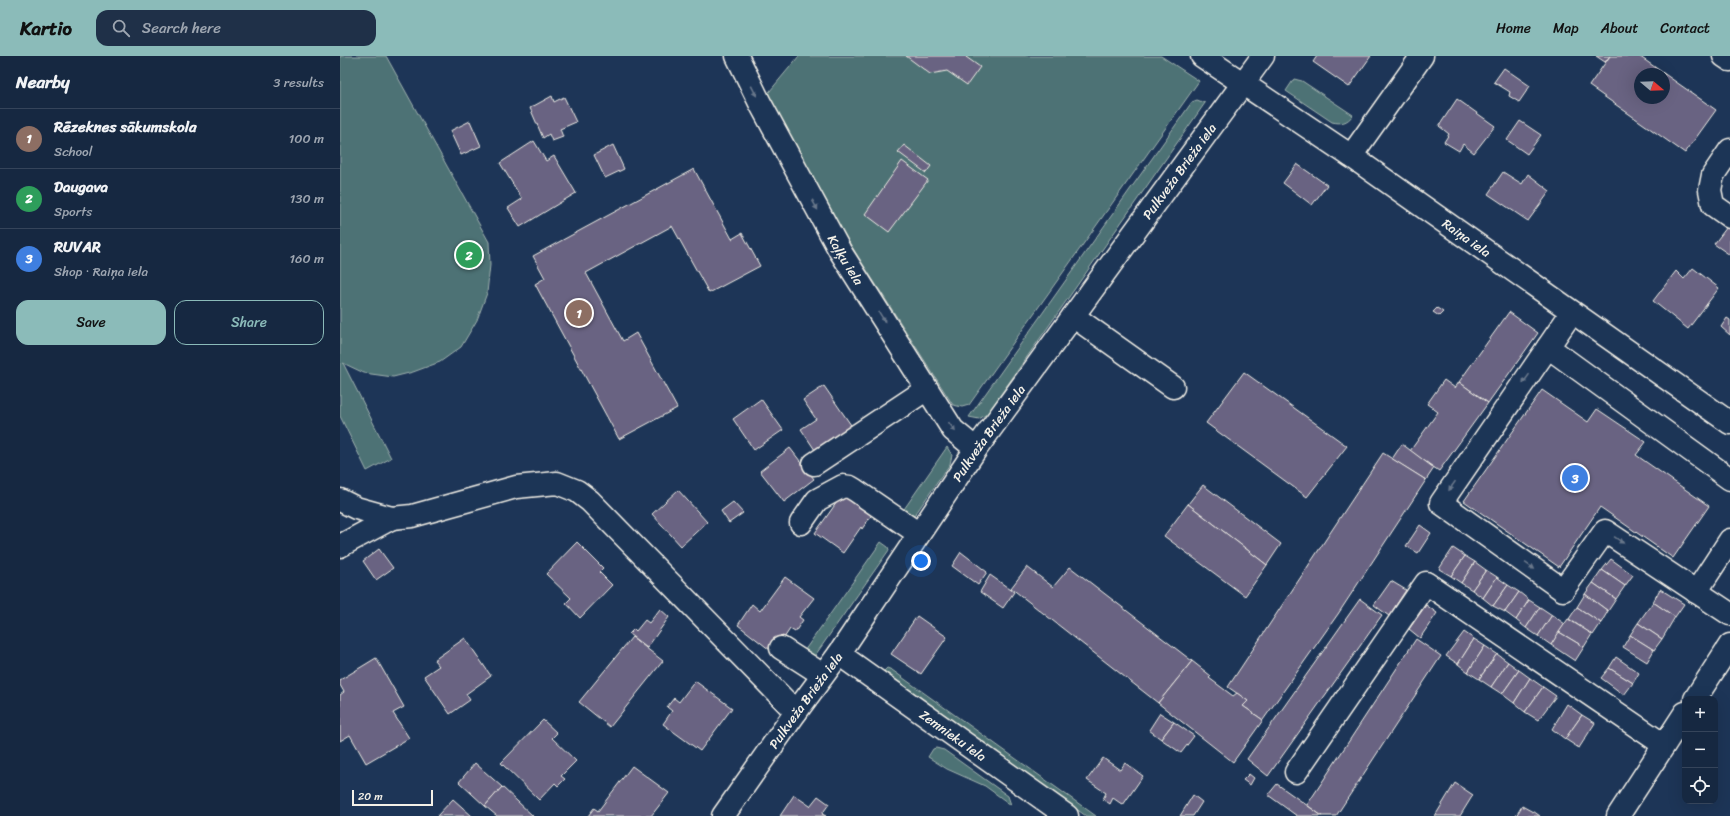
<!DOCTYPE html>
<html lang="en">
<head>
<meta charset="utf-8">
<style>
  :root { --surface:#162841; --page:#1f3048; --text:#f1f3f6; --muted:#9ea6b1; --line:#35445a; --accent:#8bbbb9 }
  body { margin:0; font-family:Sriracha,sans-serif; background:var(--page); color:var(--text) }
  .controls { position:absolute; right:12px; bottom:12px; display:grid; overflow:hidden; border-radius:8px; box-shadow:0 4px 16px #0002 }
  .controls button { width:36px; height:36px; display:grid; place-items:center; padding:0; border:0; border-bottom:1px solid var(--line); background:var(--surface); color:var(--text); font:20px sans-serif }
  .compass { position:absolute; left:1294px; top:12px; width:36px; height:36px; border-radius:50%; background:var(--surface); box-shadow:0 4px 16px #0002; rotate:109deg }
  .scale { position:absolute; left:12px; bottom:10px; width:81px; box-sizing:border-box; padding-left:4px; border:2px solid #f4f1e8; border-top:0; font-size:11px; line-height:14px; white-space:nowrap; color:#f4f1e8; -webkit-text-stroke:3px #1d3557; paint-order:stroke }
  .you { position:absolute; left:581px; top:505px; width:14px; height:14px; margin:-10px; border:3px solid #fff; border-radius:50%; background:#1a73e8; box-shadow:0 0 0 6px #1a73e833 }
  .badge { display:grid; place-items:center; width:26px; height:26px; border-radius:50%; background:var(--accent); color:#fff; font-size:13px; font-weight:700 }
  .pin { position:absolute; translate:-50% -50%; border:2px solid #fff; box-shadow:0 1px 4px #0006 }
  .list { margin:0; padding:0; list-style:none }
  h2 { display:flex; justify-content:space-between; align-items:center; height:52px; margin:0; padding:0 16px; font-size:17px }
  h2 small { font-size:13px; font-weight:400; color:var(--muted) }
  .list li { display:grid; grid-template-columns:26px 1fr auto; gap:12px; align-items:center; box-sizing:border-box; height:60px; padding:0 16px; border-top:1px solid var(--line) }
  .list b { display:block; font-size:15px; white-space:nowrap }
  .list p { margin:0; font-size:13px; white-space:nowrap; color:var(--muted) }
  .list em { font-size:13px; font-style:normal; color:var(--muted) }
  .actions { display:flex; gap:8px; padding:12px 16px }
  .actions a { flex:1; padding:9px 0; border:1px solid var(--accent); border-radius:12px; text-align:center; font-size:14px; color:var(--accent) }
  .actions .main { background:var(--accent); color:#111 }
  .icon { flex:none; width:22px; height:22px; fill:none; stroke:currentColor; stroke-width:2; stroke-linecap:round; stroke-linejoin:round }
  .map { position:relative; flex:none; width:1390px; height:760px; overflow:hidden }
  header { display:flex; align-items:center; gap:24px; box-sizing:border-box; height:56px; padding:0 20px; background:var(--accent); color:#111 }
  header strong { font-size:19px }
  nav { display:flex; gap:22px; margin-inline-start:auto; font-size:14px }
  .search { width:280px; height:36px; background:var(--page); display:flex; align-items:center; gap:10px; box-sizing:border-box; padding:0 14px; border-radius:12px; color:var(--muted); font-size:15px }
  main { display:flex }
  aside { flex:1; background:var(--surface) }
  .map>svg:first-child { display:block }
</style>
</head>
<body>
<header>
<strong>Kartio</strong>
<div class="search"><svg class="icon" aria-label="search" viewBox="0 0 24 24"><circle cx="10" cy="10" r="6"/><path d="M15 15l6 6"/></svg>Search here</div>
<nav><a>Home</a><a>Map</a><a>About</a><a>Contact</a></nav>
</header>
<main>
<aside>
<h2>Nearby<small>3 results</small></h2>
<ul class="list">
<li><span class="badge" style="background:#8d6e63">1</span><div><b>Rēzeknes sākumskola</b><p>School</p></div><em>100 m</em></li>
<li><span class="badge" style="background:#2e9e5b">2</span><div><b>Daugava</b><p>Sports</p></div><em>130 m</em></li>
<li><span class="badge" style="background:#3f7fe0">3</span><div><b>RUVAR</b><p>Shop · Raiņa iela</p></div><em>160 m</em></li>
</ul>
<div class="actions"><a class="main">Save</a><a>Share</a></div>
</aside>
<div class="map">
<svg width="1390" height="760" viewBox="0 0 1390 760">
  <rect width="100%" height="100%" fill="#1d3557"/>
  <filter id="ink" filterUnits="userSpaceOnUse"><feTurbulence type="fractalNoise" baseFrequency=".025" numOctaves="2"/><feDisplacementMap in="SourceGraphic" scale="8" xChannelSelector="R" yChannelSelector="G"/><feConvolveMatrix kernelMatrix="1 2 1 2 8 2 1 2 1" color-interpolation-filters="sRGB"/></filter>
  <g filter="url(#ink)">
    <g fill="#4d7275" stroke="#a0b2ae">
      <polygon points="0,0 46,0 149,186 150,209 147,237 137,264 121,291 100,306 73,316 53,321 24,317 3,307 51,402 27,415 0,360"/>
      <polygon points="459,0 821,0 859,25 629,349 622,351 613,349 420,47"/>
      <path d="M954,23l8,2 51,34c-6,8 -12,9 -21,7l-46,-31z"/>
      <polygon points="857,44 865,47 647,358 639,363 629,361 852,46"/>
      <polygon points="607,391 612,399 610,408 572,463 560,459"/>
      <polygon points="541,486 548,491 549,494 474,601 462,598"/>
      <polygon points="547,612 552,614 756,760 746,760 544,615"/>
      <polygon points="596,692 604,694 668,740 671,749 645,730 607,713 588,701 593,693"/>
    </g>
    <g fill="#696482" stroke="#f4f1e8" fill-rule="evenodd">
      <polygon points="566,0 627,0 626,1 640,11 627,29 607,15 590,18"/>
      <polygon points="977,0 1031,0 1009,31 973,6"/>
      <polygon points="1256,0 1270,0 1265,6"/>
      <path d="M1270,0h29l77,54 -31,43 -96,-67zM1300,18h24v24h-24z"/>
      <polygon points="1164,12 1190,30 1179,46 1169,40 1170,36 1154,26"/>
      <polygon points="212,40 214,46 224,41 236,66 220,73 223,81 212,85 209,78 203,82 190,52"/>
      <polygon points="1117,43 1155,70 1134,97 1123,88 1119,95 1104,86 1109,78 1099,70"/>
      <polygon points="130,65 141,90 121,99 110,75"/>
      <polygon points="1180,65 1201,79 1187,98 1167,84"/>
      <polygon points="194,85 206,105 214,100 236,137 180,171 168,152 182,143 160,107"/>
      <polygon points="273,89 284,113 265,122 254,99"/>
      <polygon points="564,89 591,110 586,117 558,96"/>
      <polygon points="562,105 588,124 549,176 525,158"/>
      <polygon points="957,108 987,129 972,149 943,127"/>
      <polygon points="354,113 392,183 402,177 420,210 369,237 332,170 246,217 283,285 296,277 337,352 279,383 195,228 205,222 193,200"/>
      <polygon points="1163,116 1182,128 1188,118 1210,135 1188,165 1148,138"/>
      <polygon points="1387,171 1390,173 1390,199 1374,188"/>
      <polygon points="1353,212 1379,232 1348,273 1313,245 1336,215 1344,223"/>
      <polygon points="1097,252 1103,256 1099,260 1093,256"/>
      <polygon points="1169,256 1198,277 1148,347 1119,326"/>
      <polygon points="1387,262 1390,264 1390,279 1381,271"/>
      <polygon points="904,316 1007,390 967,441 866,367"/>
      <polygon points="1104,324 1115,332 1119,326 1148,347 1099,415 1070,395 1098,356 1087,348"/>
      <polygon points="484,330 513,372 477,397 461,373 476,363 463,344"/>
      <polygon points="1202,334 1248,366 1257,353 1306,386 1296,399 1369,450 1333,502 1260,451 1219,511 1124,445"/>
      <polygon points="421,343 443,374 414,394 393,363"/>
      <polygon points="1062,388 1094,412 1086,424 1052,403"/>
      <polygon points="450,392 474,423 444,446 420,415"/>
      <polygon points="1043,397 1086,424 998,558 923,664 903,650 908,645 888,631"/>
      <polygon points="863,429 941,488 927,509 848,448"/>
      <polygon points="338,434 367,466 341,490 312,458"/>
      <polygon points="504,436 533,457 522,473 521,471 503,497 475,477"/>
      <polygon points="393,446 403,457 389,467 381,455"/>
      <polygon points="848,448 927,509 905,540 824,480"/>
      <polygon points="1080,469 1091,477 1078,497 1066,490"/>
      <polygon points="237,486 263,512 259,516 272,529 240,562 226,547 231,542 206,518"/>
      <polygon points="1113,492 1125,500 1111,520 1099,513"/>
      <polygon points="39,493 53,512 36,524 23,505"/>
      <polygon points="621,496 647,516 638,529 612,510"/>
      <polygon points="1125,500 1135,506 1121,527 1111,520"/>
      <polygon points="1271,503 1293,519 1285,530 1262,514"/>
      <polygon points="1135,506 1146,514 1132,534 1121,527"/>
      <polygon points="687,511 713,531 730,511 852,605 818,647 671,532"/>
      <polygon points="1146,514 1157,521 1143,542 1132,534"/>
      <polygon points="1262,514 1285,530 1276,543 1253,527"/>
      <polygon points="650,519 674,536 663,552 640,536"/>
      <polygon points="445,521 474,542 459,561 463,564 455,576 450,573 444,582 441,579 430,594 398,569 412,548 420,555"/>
      <polygon points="1157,521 1168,529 1153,550 1143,542"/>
      <polygon points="1051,525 1066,534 1049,560 1034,549"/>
      <polygon points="1253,527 1276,543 1268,555 1245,538"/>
      <polygon points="1168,529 1179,536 1165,556 1153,550"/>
      <polygon points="1320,533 1344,548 1335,561 1313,546"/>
      <polygon points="1179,536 1189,544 1176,564 1165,556"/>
      <polygon points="1245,538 1268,555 1261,567 1237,551"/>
      <polygon points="1020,543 1042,559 928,720 907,703"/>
      <polygon points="1189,544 1200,551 1186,572 1176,564"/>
      <polygon points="1313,546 1335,561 1322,583 1298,567"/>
      <polygon points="1086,549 1097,557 1080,582 1069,573"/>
      <polygon points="1200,551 1212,559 1198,580 1186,572"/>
      <polygon points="1237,551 1261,567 1253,579 1229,563"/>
      <polygon points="320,553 329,561 307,592 289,578 294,573 296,575 305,564 309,567"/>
      <polygon points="1212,559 1225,568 1211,589 1198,580"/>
      <polygon points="577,560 607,581 581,618 551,598"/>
      <polygon points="1228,563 1252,578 1244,591 1219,576"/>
      <polygon points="1298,567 1322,583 1314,594 1290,579"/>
      <polygon points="1124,576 1134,583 1118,608 1106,600"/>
      <polygon points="1219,576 1244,591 1235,605 1211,589"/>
      <polygon points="1290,579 1314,594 1307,606 1283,591"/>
      <polygon points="292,581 323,605 270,671 239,646"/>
      <polygon points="125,582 151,620 126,638 130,644 110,658 84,620 99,610 94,604"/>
      <polygon points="1076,583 1101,600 996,760 982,760 967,749"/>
      <polygon points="1134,583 1145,590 1128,616 1118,608"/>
      <polygon points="1145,590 1157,598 1139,623 1128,616"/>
      <polygon points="1157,598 1168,606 1151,631 1139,623"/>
      <polygon points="1276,601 1299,617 1293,627 1269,612"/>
      <polygon points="36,602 64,651 53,657 69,682 26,707 10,679 0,685 0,639 4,636 0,629 0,624"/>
      <polygon points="852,605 871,620 869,622 893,640 897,637 908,645 903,650 923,664 893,706 818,647"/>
      <polygon points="1168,606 1179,614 1162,638 1151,631"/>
      <polygon points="1269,612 1293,627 1284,639 1261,622"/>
      <polygon points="1179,614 1190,622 1174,647 1162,638"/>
      <polygon points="1190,622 1203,631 1185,656 1174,647"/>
      <polygon points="355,625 392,652 360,695 323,668 332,655 327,651 334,642 339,646"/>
      <polygon points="1203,631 1216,640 1198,664 1185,656"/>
      <polygon points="1227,648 1242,659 1225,683 1212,673"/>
      <polygon points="820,657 834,666 821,683 809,674"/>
      <polygon points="1242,659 1255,667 1239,692 1225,683"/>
      <polygon points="203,664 217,677 212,682 236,705 221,720 225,723 218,730 215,727 199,744 161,707"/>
      <polygon points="834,666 854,680 841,697 821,683"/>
      <polygon points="763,702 780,714 785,707 803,720 783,749 773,742 770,748 763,743 766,737 747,724"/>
      <polygon points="135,707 162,731 145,750 119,726"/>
      <polygon points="292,710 329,737 311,760 248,760 254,752 258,755"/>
      <polygon points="909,718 914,722 910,729 903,724"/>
      <polygon points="1115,727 1133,739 1120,760 1095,760"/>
      <polygon points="937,728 982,760 957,760 928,739"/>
      <polygon points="162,731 193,760 157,760 145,750"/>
      <polygon points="454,739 470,750 478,740 489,748 482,758 486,760 440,760"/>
      <polygon points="853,739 862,746 853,760 840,760"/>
      <polygon points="113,743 132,760 97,760"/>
      <polygon points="1182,750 1193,756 1193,755 1200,760 1176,760"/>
    </g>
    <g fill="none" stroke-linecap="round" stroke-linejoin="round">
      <g stroke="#f4f1e8" stroke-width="25">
        <g id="minor">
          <path id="s1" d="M397,0l23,47 80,148 113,179 23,19"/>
          <path id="s2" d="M862,0l149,100 379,267"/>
          <polyline points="1384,0 1390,4"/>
          <polyline points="1390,94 1373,119 1370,134 1373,149 1390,161"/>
          <polyline points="1011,100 1082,0"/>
          <polyline points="1232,256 1101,447 1223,534 1265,475 1390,558"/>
          <polyline points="733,260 833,331"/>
          <polyline points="1208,291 1390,423"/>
          <polyline points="474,408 587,333"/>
          <polyline points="0,444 16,452 52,462 72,460 176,431 217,427 237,435 250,445 456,656"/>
          <polyline points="461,467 477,444 503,430 510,431 515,434 579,478"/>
          <polyline points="0,490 52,462"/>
          <polyline points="1356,536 1390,484"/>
          <polyline points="441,592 483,619"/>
          <path id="s3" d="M499,598l228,162"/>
          <polyline points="1355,643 1390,589"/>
          <polyline points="956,716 1086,527 1324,689"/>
          <path id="s4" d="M383,760l73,-104 43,-58 137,-205 287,-393"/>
          <polyline points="1278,760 1345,657"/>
        </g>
      </g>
      <use href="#minor" stroke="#1d3557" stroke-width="22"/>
    </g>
    <defs><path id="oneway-solid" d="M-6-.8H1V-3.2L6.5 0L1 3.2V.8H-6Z"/></defs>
    <g fill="#68778a">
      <use href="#oneway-solid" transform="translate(414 35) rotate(63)"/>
      <use href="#oneway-solid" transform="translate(475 149) rotate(61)"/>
      <use href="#oneway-solid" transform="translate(542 261) rotate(58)"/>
      <use href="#oneway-solid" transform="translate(1186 323) rotate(125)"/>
      <use href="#oneway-solid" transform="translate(612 371) rotate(54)"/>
      <use href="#oneway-solid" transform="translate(1112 430) rotate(125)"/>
      <use href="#oneway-solid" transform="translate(1279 484) rotate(34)"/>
      <use href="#oneway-solid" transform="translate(1190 510) rotate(35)"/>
    </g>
  </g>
  <g text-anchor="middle" stroke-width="3.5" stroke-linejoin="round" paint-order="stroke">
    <g font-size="13" fill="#f4f1e8" stroke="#1d3557">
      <text dy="5" stroke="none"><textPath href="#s4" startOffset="790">Pulkveža Brieža iela</textPath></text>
      <text dy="5" stroke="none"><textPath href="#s2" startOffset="321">Raiņa iela</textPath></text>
      <text dy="5" stroke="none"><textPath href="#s1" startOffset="231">Kaļķu iela</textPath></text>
      <text dy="5" stroke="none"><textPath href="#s4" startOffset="466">Pulkveža Brieža iela</textPath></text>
      <text dy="5" stroke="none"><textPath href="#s4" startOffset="142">Pulkveža Brieža iela</textPath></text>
      <text dy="5" stroke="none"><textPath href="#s3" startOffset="140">Zemnieku iela</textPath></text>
    </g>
  </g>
</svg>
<div class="controls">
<button>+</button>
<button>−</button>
<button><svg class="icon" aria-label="locate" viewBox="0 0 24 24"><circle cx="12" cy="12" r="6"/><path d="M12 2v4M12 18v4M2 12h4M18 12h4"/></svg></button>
</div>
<svg class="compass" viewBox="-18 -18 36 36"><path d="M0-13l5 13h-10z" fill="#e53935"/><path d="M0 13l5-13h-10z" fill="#9ea6b1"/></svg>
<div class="scale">20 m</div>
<div class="you"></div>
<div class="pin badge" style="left:239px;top:257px;background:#8d6e63">1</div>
<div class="pin badge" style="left:129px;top:199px;background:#2e9e5b">2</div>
<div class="pin badge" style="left:1235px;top:422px;background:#3f7fe0">3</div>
</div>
</main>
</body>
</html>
